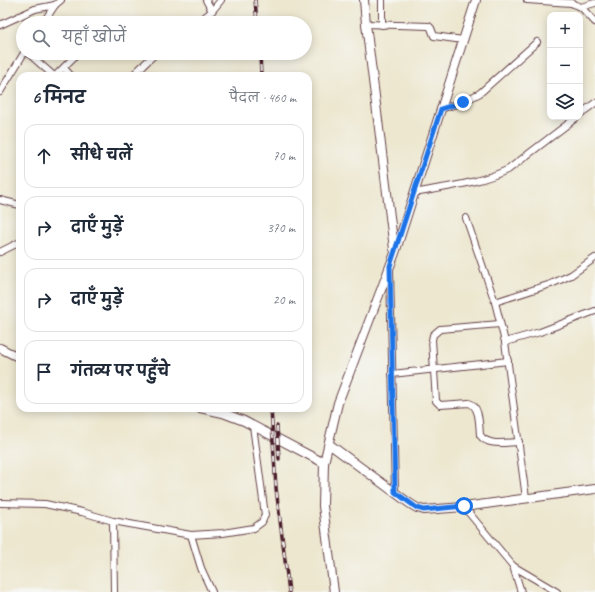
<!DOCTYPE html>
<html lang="hi">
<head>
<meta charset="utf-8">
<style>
  :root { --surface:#fff; --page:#f6f6f7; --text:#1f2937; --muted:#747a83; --line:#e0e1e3 }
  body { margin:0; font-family:Caveat,"Playpen Sans Deva",sans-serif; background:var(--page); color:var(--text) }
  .controls { position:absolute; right:12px; top:12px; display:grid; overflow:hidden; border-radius:8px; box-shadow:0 2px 10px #0003 }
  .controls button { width:36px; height:36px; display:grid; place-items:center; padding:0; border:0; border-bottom:1px solid var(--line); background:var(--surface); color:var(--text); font:20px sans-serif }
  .stop { position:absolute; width:12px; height:12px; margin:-9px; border:3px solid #1a73e8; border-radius:50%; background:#fff }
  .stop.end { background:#1a73e8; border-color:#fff; box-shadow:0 1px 4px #0008 }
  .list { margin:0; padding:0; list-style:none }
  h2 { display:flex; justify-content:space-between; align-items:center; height:52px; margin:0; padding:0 16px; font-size:17px }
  h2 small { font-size:13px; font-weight:400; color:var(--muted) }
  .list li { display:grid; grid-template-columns:26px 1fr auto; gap:12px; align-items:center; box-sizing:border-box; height:64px; margin:0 8px 8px; padding:0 8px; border:1px solid var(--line); border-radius:12px }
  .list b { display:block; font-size:15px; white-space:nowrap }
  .list em { font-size:13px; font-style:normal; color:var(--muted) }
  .icon { flex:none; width:22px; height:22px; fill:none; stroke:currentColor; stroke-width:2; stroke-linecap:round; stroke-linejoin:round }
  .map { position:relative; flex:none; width:595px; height:592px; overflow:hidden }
  .search { position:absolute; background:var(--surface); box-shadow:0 2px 10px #0003; left:16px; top:16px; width:296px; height:44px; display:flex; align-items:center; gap:10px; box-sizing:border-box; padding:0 14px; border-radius:22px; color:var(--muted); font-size:15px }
  .panel { position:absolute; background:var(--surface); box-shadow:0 2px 10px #0003; left:16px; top:72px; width:296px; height:340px; border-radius:12px }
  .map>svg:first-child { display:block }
</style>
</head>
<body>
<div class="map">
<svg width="595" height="592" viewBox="0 0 595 592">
  <rect width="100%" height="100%" fill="#f6f6f2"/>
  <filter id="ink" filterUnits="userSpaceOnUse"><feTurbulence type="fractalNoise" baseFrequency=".025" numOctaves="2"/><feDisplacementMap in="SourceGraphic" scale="8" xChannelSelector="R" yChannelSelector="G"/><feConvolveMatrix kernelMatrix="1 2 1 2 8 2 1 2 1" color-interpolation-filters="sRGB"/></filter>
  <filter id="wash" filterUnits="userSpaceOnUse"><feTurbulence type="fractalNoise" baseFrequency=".012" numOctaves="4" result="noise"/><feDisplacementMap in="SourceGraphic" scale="16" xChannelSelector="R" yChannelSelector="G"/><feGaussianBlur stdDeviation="0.9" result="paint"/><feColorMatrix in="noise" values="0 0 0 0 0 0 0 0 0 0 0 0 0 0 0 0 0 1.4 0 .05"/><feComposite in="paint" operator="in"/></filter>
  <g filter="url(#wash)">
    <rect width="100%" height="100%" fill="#ede7cf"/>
  </g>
  <g filter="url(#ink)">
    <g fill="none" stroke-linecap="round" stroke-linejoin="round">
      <g stroke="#623d44" stroke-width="8">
        <g id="minor">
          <polyline points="206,0 212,11"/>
          <polyline points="382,0 382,25"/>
          <polyline points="527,0 571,3 581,7 595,22"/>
          <polyline points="581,7 595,3"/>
          <polyline points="43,23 55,5 61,0"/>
          <polyline points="197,23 212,11 221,0"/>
          <polyline points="366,24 429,26 431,28 434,36 463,40"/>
          <polyline points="0,25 35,9 55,5"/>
          <polyline points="28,53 54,76"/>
          <polyline points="64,68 71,76"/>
          <polyline points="55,76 78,53"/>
          <polyline points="132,76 156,53"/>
          <polyline points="0,92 24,53"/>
          <polyline points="441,109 463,102 480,93 537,42"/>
          <polyline points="580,114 595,103"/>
          <path d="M414,193c30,-6 67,-10 95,-24l68,-52"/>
          <polyline points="0,200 20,205"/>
          <polyline points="466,218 495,302 505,342 526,498"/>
          <polyline points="0,252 20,242"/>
          <polyline points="390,270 395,492"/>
          <polyline points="495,302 551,284 571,275 595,258"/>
          <path d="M500,324l-60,5 -7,6 -1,5 4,61 4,4 29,-2c11,3 10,22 11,32 8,12 27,7 39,7"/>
          <polyline points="505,342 540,332 595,311"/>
          <polyline points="392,374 508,361"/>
          <polyline points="0,503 45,504 82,512 113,521 191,535 223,533 254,528 262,522 265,515 253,426"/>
          <polyline points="464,507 513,566 521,592"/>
          <polyline points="113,521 114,592"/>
          <polyline points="191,535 201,568 212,592"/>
          <polyline points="513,566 557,592"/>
        </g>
      </g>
      <g stroke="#623d44" stroke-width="10">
        <g id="tertiary">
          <polyline points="364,0 366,24 394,249"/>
          <polyline points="0,348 20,358"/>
          <polyline points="200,408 223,413 244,421 324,463"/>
          <polyline points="329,444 409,503 417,508 424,510 464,507 595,489"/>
          <polyline points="334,592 323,506 324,463 338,403 395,253 476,0"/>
        </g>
      </g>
      <use href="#minor" stroke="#fff" stroke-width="6"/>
      <use href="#tertiary" stroke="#fff" stroke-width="8"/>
      <g stroke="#4a1f2b" stroke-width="3.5">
        <g id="rail">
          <polyline points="255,0 257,23"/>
          <polyline points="260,53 261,76"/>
          <polyline points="271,408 276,488 289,592"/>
          <polyline points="277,426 279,459"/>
        </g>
      </g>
      <use href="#rail" stroke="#f6f6f2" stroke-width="2" stroke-dasharray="6" stroke-linecap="butt"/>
    </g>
  </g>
  <g fill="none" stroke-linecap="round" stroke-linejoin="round" filter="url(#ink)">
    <polyline stroke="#1a73e8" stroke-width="5" points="463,102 441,109 390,266 395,492 417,508 424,510 464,506"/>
  </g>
</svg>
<div class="controls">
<button>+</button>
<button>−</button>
<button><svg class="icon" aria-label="layers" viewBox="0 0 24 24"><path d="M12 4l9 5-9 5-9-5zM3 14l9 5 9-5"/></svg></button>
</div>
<div class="stop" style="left:464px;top:506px"></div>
<div class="stop end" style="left:463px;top:102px"></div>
<div class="search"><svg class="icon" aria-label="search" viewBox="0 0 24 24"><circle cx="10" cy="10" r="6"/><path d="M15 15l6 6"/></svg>यहाँ खोजें</div>
<section class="panel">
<h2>6 मिनट<small>पैदल · 460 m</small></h2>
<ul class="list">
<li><svg class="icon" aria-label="ahead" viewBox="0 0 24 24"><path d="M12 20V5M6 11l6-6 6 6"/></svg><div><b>सीधे चलें</b></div><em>70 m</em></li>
<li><svg class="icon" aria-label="right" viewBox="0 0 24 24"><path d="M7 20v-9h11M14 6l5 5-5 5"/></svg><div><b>दाएँ मुड़ें</b></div><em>370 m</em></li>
<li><svg class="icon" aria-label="right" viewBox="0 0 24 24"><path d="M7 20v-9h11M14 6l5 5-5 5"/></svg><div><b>दाएँ मुड़ें</b></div><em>20 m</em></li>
<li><svg class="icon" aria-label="arrive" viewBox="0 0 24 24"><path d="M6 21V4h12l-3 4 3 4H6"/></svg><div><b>गंतव्य पर पहुँचे</b></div></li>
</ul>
</section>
</div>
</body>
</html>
